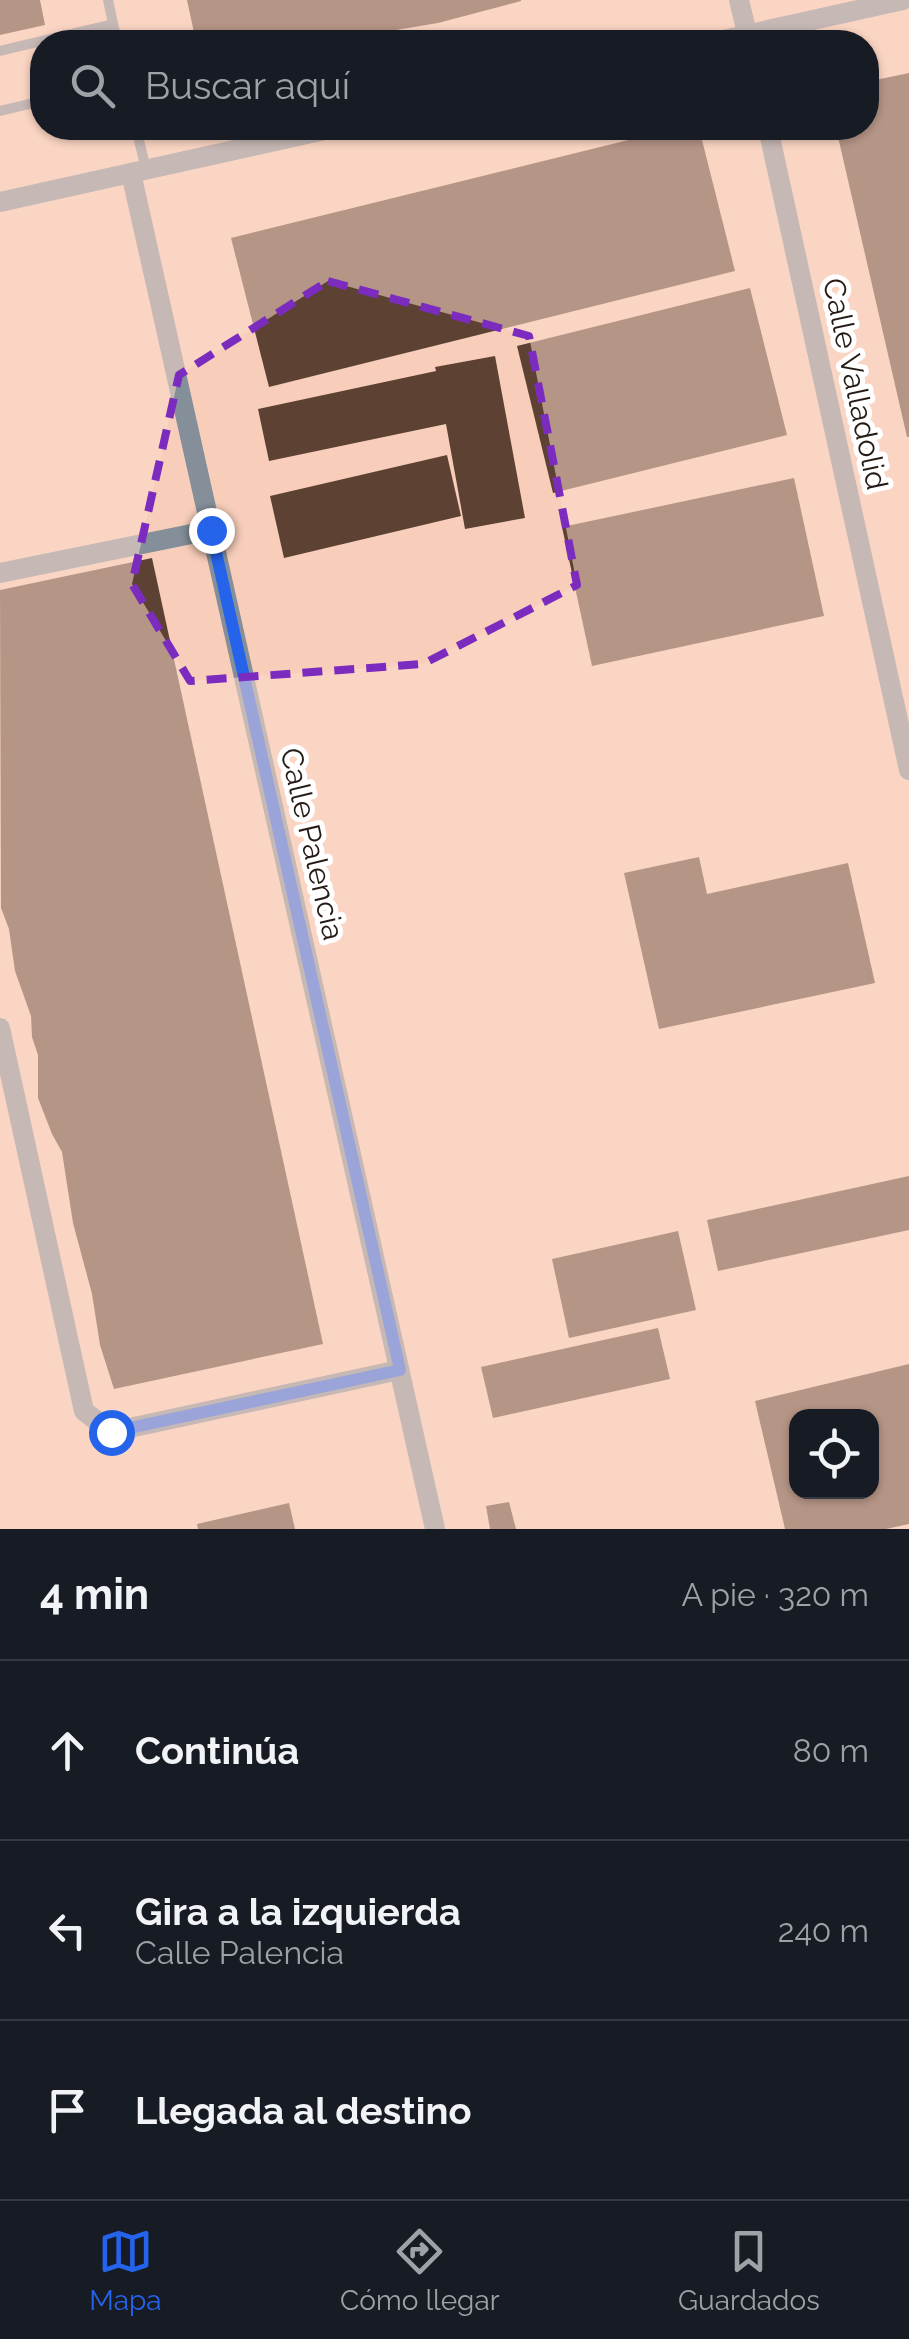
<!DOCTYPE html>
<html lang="es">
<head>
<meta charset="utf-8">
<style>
  :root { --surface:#171b24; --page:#242831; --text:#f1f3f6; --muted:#9ea1a6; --line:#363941; --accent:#2563eb }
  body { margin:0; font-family:Raleway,sans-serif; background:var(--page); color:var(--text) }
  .controls { position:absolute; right:30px; bottom:30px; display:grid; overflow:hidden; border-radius:20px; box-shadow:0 2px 8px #0004 }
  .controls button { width:90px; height:90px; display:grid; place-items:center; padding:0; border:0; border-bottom:2px solid var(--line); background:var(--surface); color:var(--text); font:50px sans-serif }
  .stop { position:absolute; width:30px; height:30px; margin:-22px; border:8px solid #2563eb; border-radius:50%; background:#fff }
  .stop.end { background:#2563eb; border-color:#fff; box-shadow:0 2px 10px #0008 }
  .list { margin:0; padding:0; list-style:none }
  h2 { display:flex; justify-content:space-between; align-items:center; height:130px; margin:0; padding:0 40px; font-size:42px }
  h2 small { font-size:32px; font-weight:400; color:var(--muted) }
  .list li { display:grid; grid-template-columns:65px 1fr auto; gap:30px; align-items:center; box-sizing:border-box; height:180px; padding:0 40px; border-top:2px solid var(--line) }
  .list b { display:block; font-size:38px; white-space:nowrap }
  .list p { margin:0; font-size:32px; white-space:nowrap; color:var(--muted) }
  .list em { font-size:32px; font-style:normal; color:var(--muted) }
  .icon { flex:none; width:55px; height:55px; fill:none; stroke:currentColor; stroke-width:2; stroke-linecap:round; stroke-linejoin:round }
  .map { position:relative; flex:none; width:909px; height:1529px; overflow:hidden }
  .search { position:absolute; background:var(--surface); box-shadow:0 2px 8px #0004; left:30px; right:30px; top:30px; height:110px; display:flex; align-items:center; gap:25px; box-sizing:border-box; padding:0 35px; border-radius:40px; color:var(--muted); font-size:38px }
  .sheet { height:670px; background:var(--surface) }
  nav { display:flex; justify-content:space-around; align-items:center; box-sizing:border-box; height:140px; border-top:2px solid var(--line); background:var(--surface); font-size:28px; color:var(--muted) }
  nav a { display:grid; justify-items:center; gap:5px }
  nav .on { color:var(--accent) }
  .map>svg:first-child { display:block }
</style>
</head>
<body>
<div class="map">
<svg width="909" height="1529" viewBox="0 0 909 1529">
  <rect width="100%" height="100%" fill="#fedbcb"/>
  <path fill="#f8cebb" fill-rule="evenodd" d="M0,0h909v1529h-909zM42,42h824v86h-824zM796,1416h76v76h-76z"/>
  <g fill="#5d4234" fill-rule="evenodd">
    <polygon points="0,0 40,0 45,25 0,35"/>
    <polygon points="187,0 521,0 521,1 438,23 324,42 196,42"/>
    <polygon points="909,73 909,437 907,437 836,128 866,128 866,82"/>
    <polygon points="677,128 699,128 735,271 269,387 231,238"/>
    <polygon points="750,288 787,435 553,493 517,346"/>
    <polygon points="495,356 525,518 465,529 446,424 269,461 258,409 436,371 435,367"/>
    <polygon points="447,455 461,516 284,558 270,496"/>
    <polygon points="794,478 824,616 592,666 562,527"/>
    <polygon points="152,558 323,1344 114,1389 100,1345 92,1294 73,1223 62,1152 52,1134 38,1098 38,1055 32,1037 31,1016 15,971 9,929 1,908 0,590"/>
    <polygon points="699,857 707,894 848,863 875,983 659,1029 624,873"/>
    <polygon points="909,1176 909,1230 718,1271 707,1220"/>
    <polygon points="678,1231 696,1310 569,1338 552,1259"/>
    <polygon points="658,1328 670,1379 493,1418 481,1367"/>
    <path d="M909,1364v160l-23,5h-101l-30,-128zM796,1416h76v76h-76z"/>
    <polygon points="509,1502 516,1529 490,1529 486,1506"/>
    <polygon points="289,1503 295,1529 198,1529 197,1524"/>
  </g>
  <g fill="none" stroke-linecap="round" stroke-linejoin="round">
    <g stroke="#848f99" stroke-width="10">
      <polyline points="108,0 117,42"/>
      <polyline points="0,51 113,24"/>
      <polyline points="0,111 42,101"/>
      <polyline points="136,128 146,169"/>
    </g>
    <g stroke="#848f99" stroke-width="20">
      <polyline points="739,0 749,42"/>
      <polyline points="714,42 903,0"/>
      <polyline points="768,128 909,770"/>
      <polyline points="131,173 435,1529"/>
      <polyline points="0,202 334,128"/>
      <polyline points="0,573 211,530"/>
      <polyline points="0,1028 84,1411 111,1432 399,1370"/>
    </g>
  </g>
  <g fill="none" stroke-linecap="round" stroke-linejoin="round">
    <polyline stroke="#2563eb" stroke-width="12" points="111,1432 400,1370 211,530"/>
  </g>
  <path d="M0 0H909V1529H0ZM328,281l201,55 48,249 -154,79 -233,17 -58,-97 47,-209z" fill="#fedbcb" fill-opacity=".55" fill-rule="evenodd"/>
  <path fill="none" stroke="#7b2cbf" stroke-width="8" stroke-dasharray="20 12" stroke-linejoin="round" d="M328,281l201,55 48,249 -154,79 -233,17 -58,-97 47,-209z"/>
  <g text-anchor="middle" stroke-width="10" stroke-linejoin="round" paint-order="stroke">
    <g font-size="30" fill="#261a14" stroke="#fff">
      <text transform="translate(855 384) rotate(78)" y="10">Calle Valladolid</text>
      <text transform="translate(312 844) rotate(77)" y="10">Calle Palencia</text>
    </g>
  </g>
</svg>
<div class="controls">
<button><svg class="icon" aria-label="locate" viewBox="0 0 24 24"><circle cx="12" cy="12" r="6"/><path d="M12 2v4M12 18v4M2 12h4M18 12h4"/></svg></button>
</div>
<div class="stop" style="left:111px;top:1432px"></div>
<div class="stop end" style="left:211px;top:530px"></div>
<div class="search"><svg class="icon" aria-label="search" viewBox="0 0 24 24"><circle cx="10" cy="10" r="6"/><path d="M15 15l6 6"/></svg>Buscar aquí</div>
</div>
<section class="sheet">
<h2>4 min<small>A pie · 320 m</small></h2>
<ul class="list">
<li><svg class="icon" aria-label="ahead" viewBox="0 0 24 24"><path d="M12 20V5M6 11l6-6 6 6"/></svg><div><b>Continúa</b></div><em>80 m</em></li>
<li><svg class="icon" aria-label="left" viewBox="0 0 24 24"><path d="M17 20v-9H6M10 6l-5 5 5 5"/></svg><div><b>Gira a la izquierda</b><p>Calle Palencia</p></div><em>240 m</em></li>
<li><svg class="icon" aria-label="arrive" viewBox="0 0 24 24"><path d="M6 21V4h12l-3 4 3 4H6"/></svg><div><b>Llegada al destino</b></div></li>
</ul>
</section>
<nav>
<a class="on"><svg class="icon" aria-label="map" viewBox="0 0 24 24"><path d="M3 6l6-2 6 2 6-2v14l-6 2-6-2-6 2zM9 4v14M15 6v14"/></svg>Mapa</a>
<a><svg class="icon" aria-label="directions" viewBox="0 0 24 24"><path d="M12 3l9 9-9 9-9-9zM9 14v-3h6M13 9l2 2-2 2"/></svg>Cómo llegar</a>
<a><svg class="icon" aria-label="saved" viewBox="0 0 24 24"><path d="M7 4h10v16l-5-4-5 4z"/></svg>Guardados</a>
</nav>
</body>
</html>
